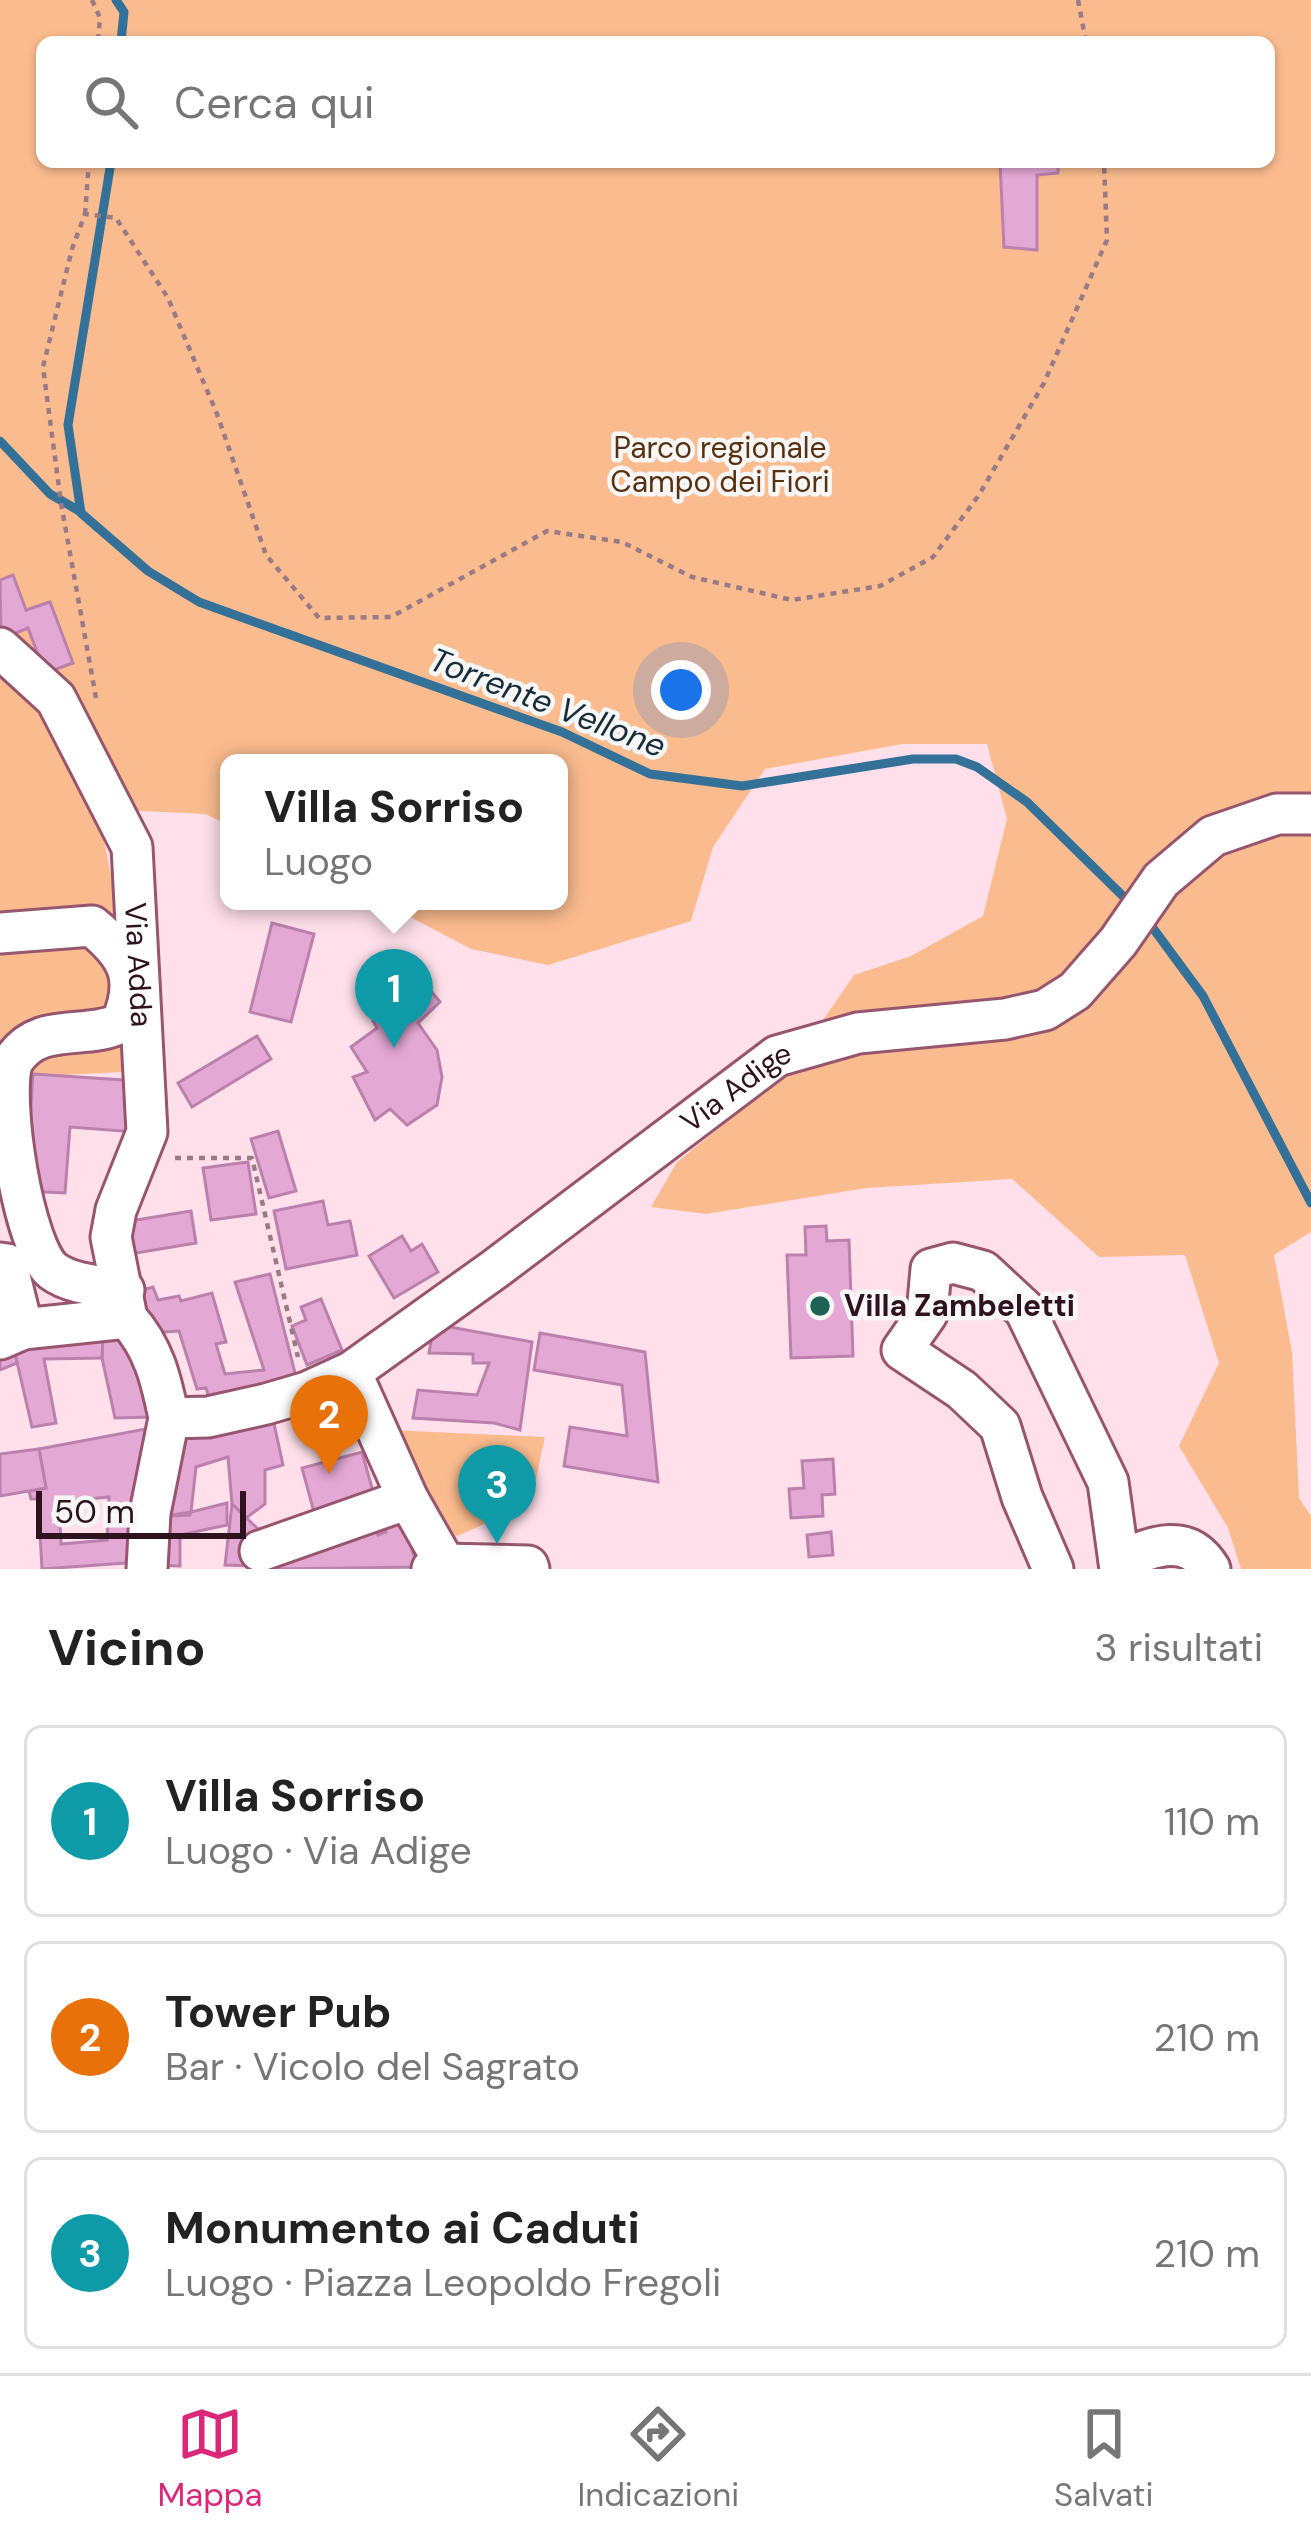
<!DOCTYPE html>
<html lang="it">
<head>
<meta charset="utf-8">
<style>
  :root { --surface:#fff; --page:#f2f2f2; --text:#222; --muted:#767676; --line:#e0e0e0; --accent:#db2777 }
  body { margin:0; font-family:"DM Sans",sans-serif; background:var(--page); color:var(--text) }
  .scale { position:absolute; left:36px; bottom:30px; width:210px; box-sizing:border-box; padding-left:12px; border:6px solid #2e131e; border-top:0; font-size:33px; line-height:42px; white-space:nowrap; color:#2e131e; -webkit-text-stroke:9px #f7f7f7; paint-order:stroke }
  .you { position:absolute; left:681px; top:690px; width:42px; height:42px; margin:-30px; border:9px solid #fff; border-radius:50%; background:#1a73e8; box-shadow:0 0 0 18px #1a73e833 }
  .badge { display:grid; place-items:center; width:78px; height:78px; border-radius:50%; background:var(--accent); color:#fff; font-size:39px; font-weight:700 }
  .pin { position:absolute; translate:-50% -99px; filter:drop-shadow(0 3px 6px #0008) }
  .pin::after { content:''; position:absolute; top:63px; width:42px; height:36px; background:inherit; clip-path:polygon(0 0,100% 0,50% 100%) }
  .popup { position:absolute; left:220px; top:754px; width:348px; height:156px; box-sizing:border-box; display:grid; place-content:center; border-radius:18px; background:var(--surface); filter:drop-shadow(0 3px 9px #0005); font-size:39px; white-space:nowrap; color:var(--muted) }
  .popup b { font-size:45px; color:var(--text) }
  .popup::after { content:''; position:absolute; left:50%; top:100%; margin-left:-24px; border:24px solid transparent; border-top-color:var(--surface) }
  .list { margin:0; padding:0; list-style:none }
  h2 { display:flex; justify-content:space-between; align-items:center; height:156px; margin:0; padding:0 48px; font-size:51px }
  h2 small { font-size:39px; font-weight:400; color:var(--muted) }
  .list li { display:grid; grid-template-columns:78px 1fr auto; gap:36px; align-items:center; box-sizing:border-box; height:192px; margin:0 24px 24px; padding:0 24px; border:3px solid var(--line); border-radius:18px }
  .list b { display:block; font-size:45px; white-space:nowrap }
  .list p { margin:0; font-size:39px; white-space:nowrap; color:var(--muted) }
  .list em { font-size:39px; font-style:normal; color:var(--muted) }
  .icon { flex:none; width:66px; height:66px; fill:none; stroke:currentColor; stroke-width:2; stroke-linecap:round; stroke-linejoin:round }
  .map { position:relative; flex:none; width:1311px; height:1569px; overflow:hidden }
  .search { position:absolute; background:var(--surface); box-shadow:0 3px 9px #0004; left:36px; right:36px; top:36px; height:132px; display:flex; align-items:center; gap:30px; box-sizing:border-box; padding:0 42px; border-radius:18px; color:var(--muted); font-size:45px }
  .sheet { height:804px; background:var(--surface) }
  nav { display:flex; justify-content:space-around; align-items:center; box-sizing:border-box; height:168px; border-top:3px solid var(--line); background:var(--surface); font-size:33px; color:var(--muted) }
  nav a { display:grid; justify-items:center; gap:6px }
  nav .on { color:var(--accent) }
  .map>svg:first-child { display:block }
</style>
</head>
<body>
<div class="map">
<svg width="1311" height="1569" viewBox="0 0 1311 1569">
  <rect width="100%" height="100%" fill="#ffe0ea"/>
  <g fill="#fabb8e" fill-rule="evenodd">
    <path d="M0,0h1311v1232l-37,23 18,97 7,146 12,18v53h-70l-13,-41 -49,-82 40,-83 -34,-108 -86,2 -87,-78 -146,9 -160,26 -55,-7 26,-45 109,-88 68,-99 57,-19 72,-40 24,-97 -20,-75h-85l-137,25 -52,78 -22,74 -143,44 -77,-16 -91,-48h179v-138h-330v62l-24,-11 -107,-5 45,235 1,27 -144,7zM42,42h1227v120h-1227z"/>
    <polygon points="391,1430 545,1437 531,1503 444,1542"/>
  </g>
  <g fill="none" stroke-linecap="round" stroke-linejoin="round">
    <g stroke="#347199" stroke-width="9">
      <polyline points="116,0 124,12 121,42"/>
      <polyline points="111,162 68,425 81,513 148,571 199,602 562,732 650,774 742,786 913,759 956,759 977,767 1027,802 1131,904"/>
      <polyline points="0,441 50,494 81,512"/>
      <polyline points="1147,920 1203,996 1311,1203"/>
    </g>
  </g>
  <g fill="#e4a8d4" stroke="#bb81ac" stroke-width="3" fill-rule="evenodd">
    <polygon points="1000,162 1058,162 1058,173 1037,175 1037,250 1004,247"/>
    <polygon points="13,575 26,610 50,602 73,663 45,673 28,628 1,639 0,580"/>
    <polygon points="272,923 314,934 291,1022 250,1012"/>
    <polygon points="399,974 406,982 417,974 440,1002 418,1023 437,1050 442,1077 437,1105 407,1125 390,1109 375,1120 353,1077 367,1072 351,1047 377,1028 373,1021 380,1017 368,998"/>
    <polygon points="257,1036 271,1059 192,1107 178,1083"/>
    <polygon points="33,1074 138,1081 135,1132 70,1127 65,1193 25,1191 23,1106 31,1106"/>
    <polygon points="278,1131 296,1191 269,1198 251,1139"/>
    <polygon points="248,1162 256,1214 211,1220 203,1168"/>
    <polygon points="323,1201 328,1225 350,1221 357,1255 286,1269 274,1211"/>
    <polygon points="191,1211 196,1243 130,1254 124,1222"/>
    <polygon points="826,1226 827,1241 849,1240 853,1356 791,1358 787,1255 806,1255 805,1227"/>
    <polygon points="402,1236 411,1251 422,1244 438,1272 394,1298 369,1256"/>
    <polygon points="270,1274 298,1385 212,1408 206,1388 197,1389 179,1331 152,1333 131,1293 153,1287 158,1300 179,1296 181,1301 212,1293 226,1342 216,1344 225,1374 264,1370 235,1282"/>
    <polygon points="321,1299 342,1350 307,1365 292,1326 306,1320 301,1307"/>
    <polygon points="434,1324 532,1342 520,1430 494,1423 413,1418 418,1390 477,1395 489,1363 473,1363 473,1354 429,1353"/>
    <polygon points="540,1333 645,1352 658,1482 564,1466 570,1427 627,1436 622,1385 534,1370"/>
    <polygon points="103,1335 135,1335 152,1417 115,1418 102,1358"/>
    <polygon points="103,1335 102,1358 44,1359 56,1423 32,1427 14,1349"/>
    <polygon points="14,1349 17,1363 0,1370 0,1354"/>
    <polygon points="271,1410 283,1465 265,1470 265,1504 246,1518 232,1504 228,1457 196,1467 191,1512 159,1517 183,1428"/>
    <path d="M156,1427l-17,135 -97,7 -4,-70h-7l-2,-8 17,-3 -7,-39zM109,1497l-2,43 -46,4 -2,-42z"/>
    <polygon points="39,1449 46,1488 0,1496 0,1454"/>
    <polygon points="362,1452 375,1499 315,1516 302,1468"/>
    <polygon points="833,1459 835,1494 822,1495 823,1516 791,1518 789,1489 804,1488 802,1461"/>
    <polygon points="227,1503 227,1525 180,1535 180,1566 153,1565 155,1517 190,1515 191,1512"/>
    <polygon points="232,1504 257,1528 254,1566 225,1565"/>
    <polygon points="401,1518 418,1567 276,1569 273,1561 373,1519 378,1535 386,1532 383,1524"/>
    <polygon points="831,1532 833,1555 809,1557 807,1535"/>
  </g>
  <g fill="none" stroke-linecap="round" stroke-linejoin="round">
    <g stroke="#97566e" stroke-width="45">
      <g id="minor">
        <path id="s1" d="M0,648l56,51 76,148 15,285 -31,78 -5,27 16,81"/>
        <path d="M0,933l92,-7c37,30 48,53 29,97 -37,18 -82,-3 -108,38 -13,34 10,187 40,210 19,14 49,15 71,19"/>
        <polyline points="0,1263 7,1264 23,1329"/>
        <path d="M127,1318c27,30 34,61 42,100"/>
        <polyline points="0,1339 23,1329 127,1318"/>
        <polyline points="351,1372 408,1499 445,1564"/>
        <path id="s2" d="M169,1418l39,-1 58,-13 41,-12 44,-20 144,-103 282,-213 81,-23 147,-14 40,-9 30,-19 43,-49 43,-62 52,-44 64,-22h34"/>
        <polyline points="260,1551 408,1499"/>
        <path d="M1119,1561c33,-14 68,-30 91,8"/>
        <polyline points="147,1569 150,1513 169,1418"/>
        <polyline points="432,1569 445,1564 528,1566 529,1569"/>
        <polyline points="1053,1569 1022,1497 1000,1426 962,1390 902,1350 927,1314 931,1269 953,1263 983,1271 1025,1310 1108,1482 1120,1569"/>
      </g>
    </g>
    <g stroke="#997b86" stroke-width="4.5" stroke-dasharray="6 6" stroke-linecap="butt">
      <polyline points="92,0 100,18 98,42"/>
      <polyline points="1078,0 1086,42"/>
      <polyline points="85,214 89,162"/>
      <polyline points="96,698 61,503 43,367 72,249 85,214 116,218 168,298 217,414 266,555 319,618 391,617 547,531 622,542 692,577 792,600 880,586 933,557 979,495 1044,383 1107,240 1104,162"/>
      <polyline points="175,1158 252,1158 298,1357"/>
    </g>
    <use href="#minor" stroke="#fff" stroke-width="39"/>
  </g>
  <circle fill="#1d6254" stroke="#f7f7f7" stroke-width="4.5" cx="820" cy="1306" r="12"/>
  <g text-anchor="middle" stroke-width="9" stroke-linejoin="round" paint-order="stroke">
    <g font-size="30" fill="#583111" stroke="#f7f7f7">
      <text x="720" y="458">Parco regionale<tspan x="720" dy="34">Campo dei Fiori</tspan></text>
    </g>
    <g font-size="30" fill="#2e131e" stroke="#f7f7f7">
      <text dy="10" stroke="none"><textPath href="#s1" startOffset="360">Via Adda</textPath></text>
      <text dy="10" stroke="none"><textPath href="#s2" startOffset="669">Via Adige</textPath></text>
    </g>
    <g font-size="30" font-weight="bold" fill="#2e131e" stroke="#f7f7f7" text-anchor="start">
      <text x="844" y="1316">Villa Zambeletti</text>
    </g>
    <g font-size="33" font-style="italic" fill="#182d3a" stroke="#f7f7f7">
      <text transform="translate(548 702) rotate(21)" y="12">Torrente Vellone</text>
    </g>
  </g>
</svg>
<div class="scale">50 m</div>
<div class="you"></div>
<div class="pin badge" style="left:394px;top:1048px;background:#0f9aa8">1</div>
<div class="popup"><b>Villa Sorriso</b>Luogo</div>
<div class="pin badge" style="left:329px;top:1474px;background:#e8710a">2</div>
<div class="pin badge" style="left:497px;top:1544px;background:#0f9aa8">3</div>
<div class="search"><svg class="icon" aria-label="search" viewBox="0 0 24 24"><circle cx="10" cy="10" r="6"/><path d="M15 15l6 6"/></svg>Cerca qui</div>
</div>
<section class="sheet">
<h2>Vicino<small>3 risultati</small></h2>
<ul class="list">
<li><span class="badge" style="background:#0f9aa8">1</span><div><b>Villa Sorriso</b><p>Luogo · Via Adige</p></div><em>110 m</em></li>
<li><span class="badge" style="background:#e8710a">2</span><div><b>Tower Pub</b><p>Bar · Vicolo del Sagrato</p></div><em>210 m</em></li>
<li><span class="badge" style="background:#0f9aa8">3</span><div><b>Monumento ai Caduti</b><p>Luogo · Piazza Leopoldo Fregoli</p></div><em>210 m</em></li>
</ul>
</section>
<nav>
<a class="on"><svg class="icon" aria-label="map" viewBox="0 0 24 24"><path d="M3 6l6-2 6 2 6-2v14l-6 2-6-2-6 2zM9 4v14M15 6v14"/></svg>Mappa</a>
<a><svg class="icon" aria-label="directions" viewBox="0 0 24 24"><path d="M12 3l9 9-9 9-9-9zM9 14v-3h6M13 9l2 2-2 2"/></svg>Indicazioni</a>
<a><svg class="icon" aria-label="saved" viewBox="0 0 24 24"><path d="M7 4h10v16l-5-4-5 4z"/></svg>Salvati</a>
</nav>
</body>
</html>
